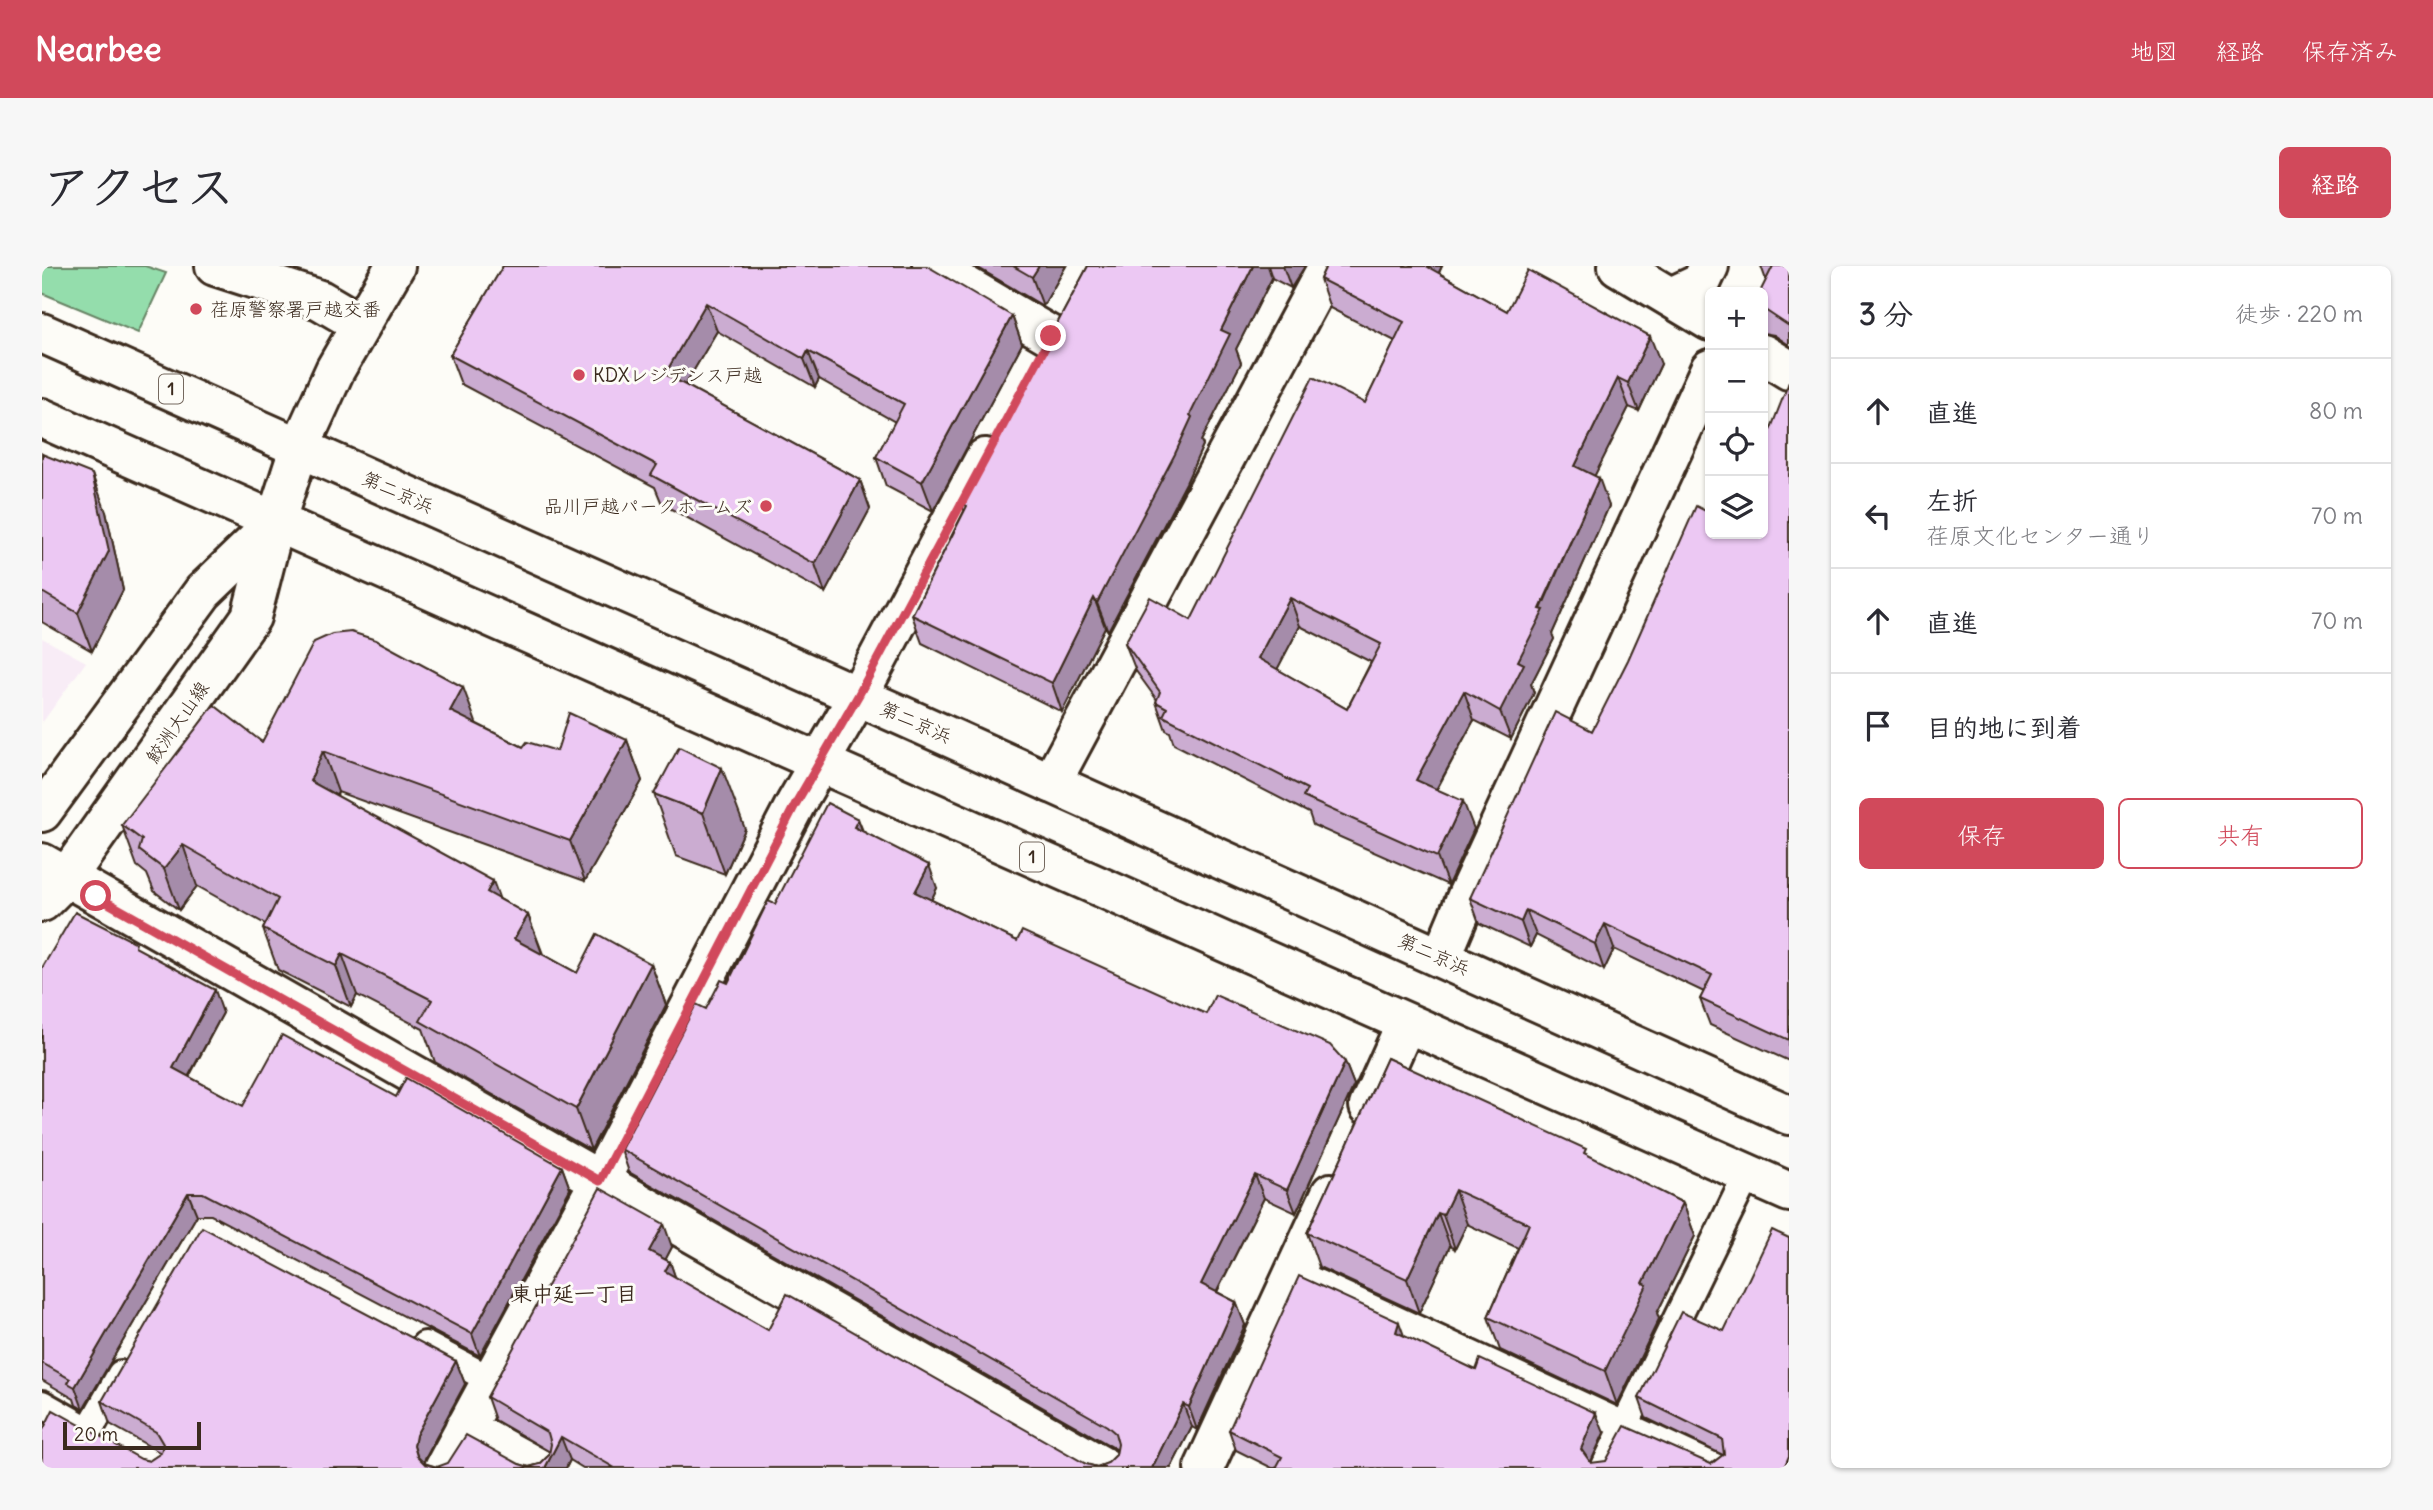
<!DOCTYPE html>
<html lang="ja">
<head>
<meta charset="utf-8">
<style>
  :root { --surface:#fff; --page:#f7f7f7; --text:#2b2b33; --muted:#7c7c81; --line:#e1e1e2; --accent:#d1495b }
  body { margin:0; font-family:Delius,"Klee One",sans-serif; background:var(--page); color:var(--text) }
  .controls { position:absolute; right:21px; top:21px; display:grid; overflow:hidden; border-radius:10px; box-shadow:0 2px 5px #0004 }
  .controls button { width:63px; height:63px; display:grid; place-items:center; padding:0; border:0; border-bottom:2px solid var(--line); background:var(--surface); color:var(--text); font:35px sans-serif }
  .scale { position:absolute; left:21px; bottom:18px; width:138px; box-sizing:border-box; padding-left:7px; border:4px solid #3b2a1e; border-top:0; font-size:19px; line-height:24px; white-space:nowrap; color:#3b2a1e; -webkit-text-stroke:5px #fdfcf7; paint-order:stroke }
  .stop { position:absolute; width:21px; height:21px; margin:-16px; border:5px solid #d1495b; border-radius:50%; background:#fff }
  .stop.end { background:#d1495b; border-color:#fff; box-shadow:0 2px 7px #0008 }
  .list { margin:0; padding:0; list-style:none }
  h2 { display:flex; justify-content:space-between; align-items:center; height:91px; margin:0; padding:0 28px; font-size:30px }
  h2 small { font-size:23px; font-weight:400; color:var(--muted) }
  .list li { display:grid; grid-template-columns:46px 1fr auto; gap:21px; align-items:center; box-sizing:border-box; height:105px; padding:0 28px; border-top:2px solid var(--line) }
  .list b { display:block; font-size:26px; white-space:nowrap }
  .list p { margin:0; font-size:23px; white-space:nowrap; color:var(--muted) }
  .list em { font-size:23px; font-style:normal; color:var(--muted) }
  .actions { display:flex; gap:14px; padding:21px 28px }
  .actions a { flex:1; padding:16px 0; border:2px solid var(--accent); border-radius:10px; text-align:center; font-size:24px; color:var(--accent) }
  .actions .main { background:var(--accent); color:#fff }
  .icon { flex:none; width:38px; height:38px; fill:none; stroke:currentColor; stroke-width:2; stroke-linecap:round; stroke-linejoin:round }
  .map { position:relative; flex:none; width:1747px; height:1202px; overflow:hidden; border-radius:10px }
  header { display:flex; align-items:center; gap:42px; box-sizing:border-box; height:98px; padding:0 35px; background:var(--accent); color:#fff }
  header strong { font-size:33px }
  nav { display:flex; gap:38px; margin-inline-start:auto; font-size:24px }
  .intro { display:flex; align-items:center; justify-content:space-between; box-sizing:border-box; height:168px; padding:0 42px }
  h1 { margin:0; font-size:49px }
  .button { padding:18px 32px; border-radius:10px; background:var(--accent); color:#fff; font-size:24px; font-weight:700 }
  main { display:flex; gap:42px; padding:0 42px }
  aside { flex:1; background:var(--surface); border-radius:10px; box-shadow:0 2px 5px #0004 }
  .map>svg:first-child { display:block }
</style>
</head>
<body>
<header>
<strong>Nearbee</strong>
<nav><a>地図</a><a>経路</a><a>保存済み</a></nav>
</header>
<div class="intro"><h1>アクセス</h1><a class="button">経路</a></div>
<main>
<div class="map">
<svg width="1747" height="1202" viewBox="0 0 1747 1202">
  <rect width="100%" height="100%" fill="#fdfcf7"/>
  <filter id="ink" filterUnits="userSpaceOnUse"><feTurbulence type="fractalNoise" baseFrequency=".0143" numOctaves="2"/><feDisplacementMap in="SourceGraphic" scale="14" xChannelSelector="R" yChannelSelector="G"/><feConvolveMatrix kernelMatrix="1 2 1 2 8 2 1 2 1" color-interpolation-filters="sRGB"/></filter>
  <g filter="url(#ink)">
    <polygon fill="#f8ecf6" points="0,372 44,396 0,457"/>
    <polygon fill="#94ddac" stroke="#688465" stroke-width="2" points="0,0 103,0 124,7 96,67 0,27"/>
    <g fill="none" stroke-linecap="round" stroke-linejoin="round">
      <g stroke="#3b2a1e" stroke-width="32">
        <g id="service">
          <polyline points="1253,1007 1675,1202"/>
          <polyline points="383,1079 449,1114"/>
          <polyline points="0,1138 42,1162"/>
          <polyline points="47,1164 79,1108"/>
          <polyline points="1562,1202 1706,907"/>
        </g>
      </g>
      <g stroke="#3b2a1e" stroke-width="44">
        <g id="minor">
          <polyline points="173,0 278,34 319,58"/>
          <polyline points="890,0 1009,70"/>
          <polyline points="1576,0 1668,55"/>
          <polyline points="1629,31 1659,17 1667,0"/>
          <polyline points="1721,88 1747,104"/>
          <polyline points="1009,517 1286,0"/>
          <polyline points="0,597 1063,1202"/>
          <polyline points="1399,692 1425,630 1668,103"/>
          <polyline points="1327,840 1364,757"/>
          <polyline points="423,1162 496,1202"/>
          <polyline points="402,1202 558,914 754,537 816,430 943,192"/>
          <polyline points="1162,1202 1289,927"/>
        </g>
      </g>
      <g stroke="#3b2a1e" stroke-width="44">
        <g id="secondary">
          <polyline points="0,546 161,326 233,257"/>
          <polyline points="0,636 24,612 209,351 233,257 257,183 293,104 353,0"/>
        </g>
      </g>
      <g stroke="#3b2a1e" stroke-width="44">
        <g id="trunk">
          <polyline points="0,67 865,452 1747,849"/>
          <polyline points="0,152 1747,926"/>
        </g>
      </g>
      <use href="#service" stroke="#fdfcf7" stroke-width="26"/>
      <use href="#minor" stroke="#fdfcf7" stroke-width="38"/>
      <use href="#secondary" stroke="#fdfcf7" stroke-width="38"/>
      <use href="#trunk" stroke="#fdfcf7" stroke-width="38"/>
    </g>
    <g fill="#cbacd1" stroke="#3b2a1e" stroke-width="2" fill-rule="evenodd">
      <polygon points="461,0 970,50 980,78 891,245 844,220 834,191 853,156 777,113 773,121 675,65 643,119 818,214 828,243 783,327 620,238 613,221 419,118 408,89"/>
      <polygon points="933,0 1024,0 1001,40"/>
      <polygon points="1046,0 1263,0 1249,22 1230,12 1194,83 1199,97 1159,175 1161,179 1144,217 1066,365 1063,361 1020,446 880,377 870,349 922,245 919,237"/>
      <path d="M1284,0h116l-3,7 68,38 154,53 -22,47 -10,-4 -35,69 15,30 -57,128 2,5 -23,45 3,9 -23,46 -37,-19 -37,69 37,40 -26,56 -135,-60 -4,-12 -135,-69 -4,-12 -4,-2 -10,-28 1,-2 -21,-29 -11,-28 66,-23 174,-217 30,-62 -65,-33 -10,-29zM1258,360l71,36 -24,47 -70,-40z"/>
      <polygon points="1719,0 1747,0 1747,79 1732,69 1721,67 1721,26 1724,14"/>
      <polygon points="1747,116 1747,795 1668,759 1658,733 1662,726 1572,683 1562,704 1494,669 1488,681 1437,657 1428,632 1550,465 1668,268 1721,268"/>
      <polygon points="0,188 64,246 81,324 50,385 0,356"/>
      <polygon points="435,458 481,481 515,485 585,474 600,515 543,615 296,526 295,530 458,633 486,649 501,688 535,707 609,698 624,739 549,884 393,796 381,763 315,729 309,741 236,704 221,663 223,658 155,620 137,644 112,625 105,608 95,600 80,559 220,476"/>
      <polygon points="612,528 703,563 683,608 634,590"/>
      <polygon points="816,553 821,565 895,622 889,634 975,675 1164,748 1303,796 1312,819 1254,947 1222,932 1175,1026 1194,1036 1203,1059 1155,1164 1150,1161 1129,1202 541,1202 528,1194 524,1202 0,1202 99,1193 107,1195 119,1187 68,1158 60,1135 414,1095 423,1118 383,1192 382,1197 395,1201 477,1198 487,1201 498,1198 507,1189 508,1186 453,1154 445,1131 630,981 623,994 628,996 633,1011 726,1064 1044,1198 1055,1201 1066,1197 1074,1189 1075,1184 1074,1183 587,906 579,883 664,743 686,717 733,638"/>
      <polygon points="96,683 181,747 147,811 201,840 354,831 520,901 528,923 438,1090 169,949 155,949 41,1143 34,1139 32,1133 0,1114 0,702"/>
      <polygon points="1345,792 1641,937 1653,970 1615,1047 1617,1053 1575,1139 1458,1084 1446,1051 1476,982 1425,958 1413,983 1408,980 1377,1047 1277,1001 1265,967"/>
      <polygon points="1682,1065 1747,1202 1230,1202 1194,1184 1187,1164 1362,1070 1562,1167 1549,1197 1669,1198 1681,1189 1604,1152 1597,1132"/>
    </g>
    <g fill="#a58caa" stroke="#3b2a1e" stroke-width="2">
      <polygon points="997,0 1024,0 1001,40 990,11"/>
      <polygon points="1211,0 1226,0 1230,12 1194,83 1199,97 1159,175 1161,179 1144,217 1066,365 1055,337 1148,149 1179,64"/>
      <polygon points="1241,0 1263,0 1249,22"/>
      <polygon points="1379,0 1400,0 1388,25"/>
      <polygon points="664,37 675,65 633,136 623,108"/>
      <polygon points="970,50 980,78 891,245 880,216"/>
      <polygon points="1608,70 1619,98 1597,145 1586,117"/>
      <polygon points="766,85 777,113 773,121 762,93"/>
      <polygon points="1576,112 1587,141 1543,229 1533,200"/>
      <polygon points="50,208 64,246 81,324 50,385 36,347"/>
      <polygon points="1557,212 1567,240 1510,368 1512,373 1489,418 1492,427 1469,473 1458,445 1476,395"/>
      <polygon points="818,214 828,243 783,327 773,298"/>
      <polygon points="1052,332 1063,361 1020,446 1010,417"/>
      <polygon points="1248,332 1258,360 1226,421 1216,392"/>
      <polygon points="421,421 436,462 408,445"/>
      <polygon points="1422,425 1432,454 1384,542 1374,514"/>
      <polygon points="585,474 600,515 543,615 528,575"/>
      <polygon points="281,485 296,526 283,556 268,515"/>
      <polygon points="680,502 703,563 683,608 661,547"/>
      <polygon points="1421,535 1432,563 1406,619 1395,591"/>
      <polygon points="816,553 824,576 812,561"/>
      <polygon points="141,579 155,620 137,644 122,603"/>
      <polygon points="887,599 895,622 882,649 873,626"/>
      <polygon points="451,615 466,656 445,626"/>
      <polygon points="1484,644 1494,669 1488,681 1479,656"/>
      <polygon points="486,649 501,690 472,673"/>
      <polygon points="1563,658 1572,683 1562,704 1553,678"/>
      <polygon points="300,688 315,729 309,741 294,700"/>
      <polygon points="609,698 624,739 549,884 534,843"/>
      <polygon points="173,724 181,747 139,824 131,802"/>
      <polygon points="1303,796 1312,819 1254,947 1245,924"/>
      <polygon points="520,901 528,923 438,1090 430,1068"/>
      <polygon points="1213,909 1222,932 1167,1041 1159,1018"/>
      <polygon points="1413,924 1425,958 1413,983 1401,949"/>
      <polygon points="146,927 155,949 41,1143 33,1121"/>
      <polygon points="1641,937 1653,970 1615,1047 1617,1053 1575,1139 1563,1105 1601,1017"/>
      <polygon points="1396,947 1408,980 1377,1047 1365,1013"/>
      <polygon points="622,958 630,981 616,1008 607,985"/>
      <polygon points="628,996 636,1019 623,1005"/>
      <polygon points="1194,1036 1203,1059 1155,1164 1147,1141"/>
      <polygon points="1357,1056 1364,1075 1354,1066"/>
      <polygon points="414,1095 423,1118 383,1192 381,1202 379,1202 372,1180 374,1169"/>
      <polygon points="1141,1138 1150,1161 1129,1202 1110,1202"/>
      <polygon points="1554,1147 1562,1167 1546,1202 1539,1183"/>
      <polygon points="519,1171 528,1194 524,1202 503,1202"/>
      <polygon points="1747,1190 1747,1202 1742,1202"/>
    </g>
    <g fill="#ecc8f3" stroke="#3b2a1e" stroke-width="2" fill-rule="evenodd">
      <polygon points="461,0 885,0 970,50 880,216 834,191 862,138 766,85 762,93 664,37 623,108 818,214 773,298 609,209 615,199 408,89"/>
      <polygon points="971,0 997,0 990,11"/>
      <polygon points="1046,0 1211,0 1179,64 1188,68 1148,149 1150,151 1133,188 1055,337 1052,332 1010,417 870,349 925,240 919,237"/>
      <path d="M1284,0h100l81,45 21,-41 122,66 -22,47 -10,-5 -43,88 24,12 -59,131 4,1 -26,51 6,3 -24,47 -36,-20 -48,89 47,21 -26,56 -134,-60 4,-8 -144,-73 4,-8 -11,-6 4,-10 -35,-49 25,-46 41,23 122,-243 52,26 39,-81 -84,-43zM1248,332l91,46 -34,65 -89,-51z"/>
      <polygon points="1731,0 1747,0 1747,60 1723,44 1721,43 1721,26 1718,26"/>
      <polygon points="1747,116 1747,774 1658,733 1670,709 1563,658 1553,678 1484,644 1479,656 1428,632 1513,446 1550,465 1586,394 1654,240 1668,247 1668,268 1721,268 1721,183"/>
      <polygon points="0,188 50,208 67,285 36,347 0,326"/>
      <polygon points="309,366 334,374 421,421 408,445 481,481 485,476 515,485 527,447 585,474 528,575 281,485 268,515 451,615 445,626 486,649 472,673 535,707 555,668 609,698 534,843 378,755 390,734 300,688 294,700 221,663 236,633 141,579 122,603 97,584 100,574 80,559 172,439 220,476 272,376 290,368"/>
      <polygon points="637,481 680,502 661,547 612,528"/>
      <polygon points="785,537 816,553 812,561 887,599 873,626 975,675 980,665 1164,748 1173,729 1288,779 1303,796 1245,924 1213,909 1159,1018 1194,1036 1147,1141 1141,1138 1110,1202 573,1202 519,1171 503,1202 0,1202 0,1166 11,1144 99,1193 107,1195 119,1187 121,1178 114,1166 60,1135 160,961 414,1095 374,1169 372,1180 375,1190 383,1198 395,1201 406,1197 424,1169 477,1198 487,1201 498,1198 507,1189 509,1178 506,1167 445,1131 558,922 622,958 607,985 628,996 623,1005 726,1064 745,1028 1044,1198 1055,1201 1066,1197 1074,1189 1076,1178 1073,1167 1065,1160 579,883 654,738 664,743 679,714 686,717 726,635 733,638"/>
      <polygon points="33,646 94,677 93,681 173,724 131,802 201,840 240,769 354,831 364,812 520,901 430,1068 161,927 146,927 33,1121 26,1117 28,1113 0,1097 0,702"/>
      <polygon points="1345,792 1544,883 1542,887 1641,937 1601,1017 1605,1019 1563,1105 1446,1051 1487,958 1413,924 1401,949 1396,947 1365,1013 1265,967"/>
      <polygon points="1730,964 1747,972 1747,1190 1742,1202 1234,1202 1240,1191 1187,1164 1257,1010 1357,1056 1354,1066 1434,1104 1438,1093 1554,1147 1539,1183 1549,1197 1564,1195 1583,1160 1669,1198 1682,1188 1680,1173 1597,1132 1639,1046 1682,1065"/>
    </g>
  </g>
  <g fill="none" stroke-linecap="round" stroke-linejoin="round" filter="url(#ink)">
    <polyline stroke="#d1495b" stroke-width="9" points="54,630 558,915 754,537 816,430 1009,70"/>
  </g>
  <g fill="#d1495b" stroke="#fdfcf7" stroke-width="2.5">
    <circle cx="154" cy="43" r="7"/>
    <circle cx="537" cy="109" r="7"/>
    <circle cx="724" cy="240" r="7"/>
  </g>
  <g text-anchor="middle" stroke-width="6" stroke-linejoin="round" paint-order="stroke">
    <g fill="#fdfcf7" stroke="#75695f" stroke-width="2">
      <rect x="117" y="108.5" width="24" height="29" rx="5"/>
      <rect x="978" y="576.5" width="24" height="29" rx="5"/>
    </g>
    <g font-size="18" font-weight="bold" fill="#3b2a1e">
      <text x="129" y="129">1</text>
      <text x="990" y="597">1</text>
    </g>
    <g font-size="19" fill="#3b2a1e" stroke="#fdfcf7" text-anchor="start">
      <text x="168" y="50">荏原警察署戸越交番</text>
      <text x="551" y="116">KDXレジデンス戸越</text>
      <text x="710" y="247" text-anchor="end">品川戸越パークホームズ</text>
    </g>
    <g font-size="19" fill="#3b2a1e" stroke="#fdfcf7">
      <text transform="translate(356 226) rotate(24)" y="7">第二京浜</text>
      <text transform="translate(135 456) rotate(-55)" y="7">鮫洲大山線</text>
      <text transform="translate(874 456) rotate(24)" y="7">第二京浜</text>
      <text transform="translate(1392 688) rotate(24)" y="7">第二京浜</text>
    </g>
    <g font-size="21" font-weight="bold" fill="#3b2a1e" stroke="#fdfcf7">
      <text x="532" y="1035">東中延一丁目</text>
    </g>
  </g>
</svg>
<div class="controls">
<button>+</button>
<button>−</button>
<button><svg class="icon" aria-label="locate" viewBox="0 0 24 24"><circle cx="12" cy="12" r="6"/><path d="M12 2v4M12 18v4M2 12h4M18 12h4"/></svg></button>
<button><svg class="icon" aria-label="layers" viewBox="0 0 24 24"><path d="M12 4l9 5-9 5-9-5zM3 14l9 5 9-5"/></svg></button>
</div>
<div class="scale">20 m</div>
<div class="stop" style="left:54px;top:630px"></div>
<div class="stop end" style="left:1009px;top:70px"></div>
</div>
<aside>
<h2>3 分<small>徒歩 · 220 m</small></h2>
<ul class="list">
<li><svg class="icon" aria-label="ahead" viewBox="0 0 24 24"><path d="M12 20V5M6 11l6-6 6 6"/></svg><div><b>直進</b></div><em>80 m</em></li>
<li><svg class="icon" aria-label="left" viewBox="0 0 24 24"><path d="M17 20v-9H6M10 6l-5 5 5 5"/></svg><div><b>左折</b><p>荏原文化センター通り</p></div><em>70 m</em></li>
<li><svg class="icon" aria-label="ahead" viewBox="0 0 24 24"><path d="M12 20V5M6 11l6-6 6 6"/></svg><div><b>直進</b></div><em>70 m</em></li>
<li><svg class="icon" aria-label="arrive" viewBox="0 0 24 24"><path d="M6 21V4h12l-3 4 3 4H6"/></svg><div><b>目的地に到着</b></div></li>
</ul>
<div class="actions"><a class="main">保存</a><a>共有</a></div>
</aside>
</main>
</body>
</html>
